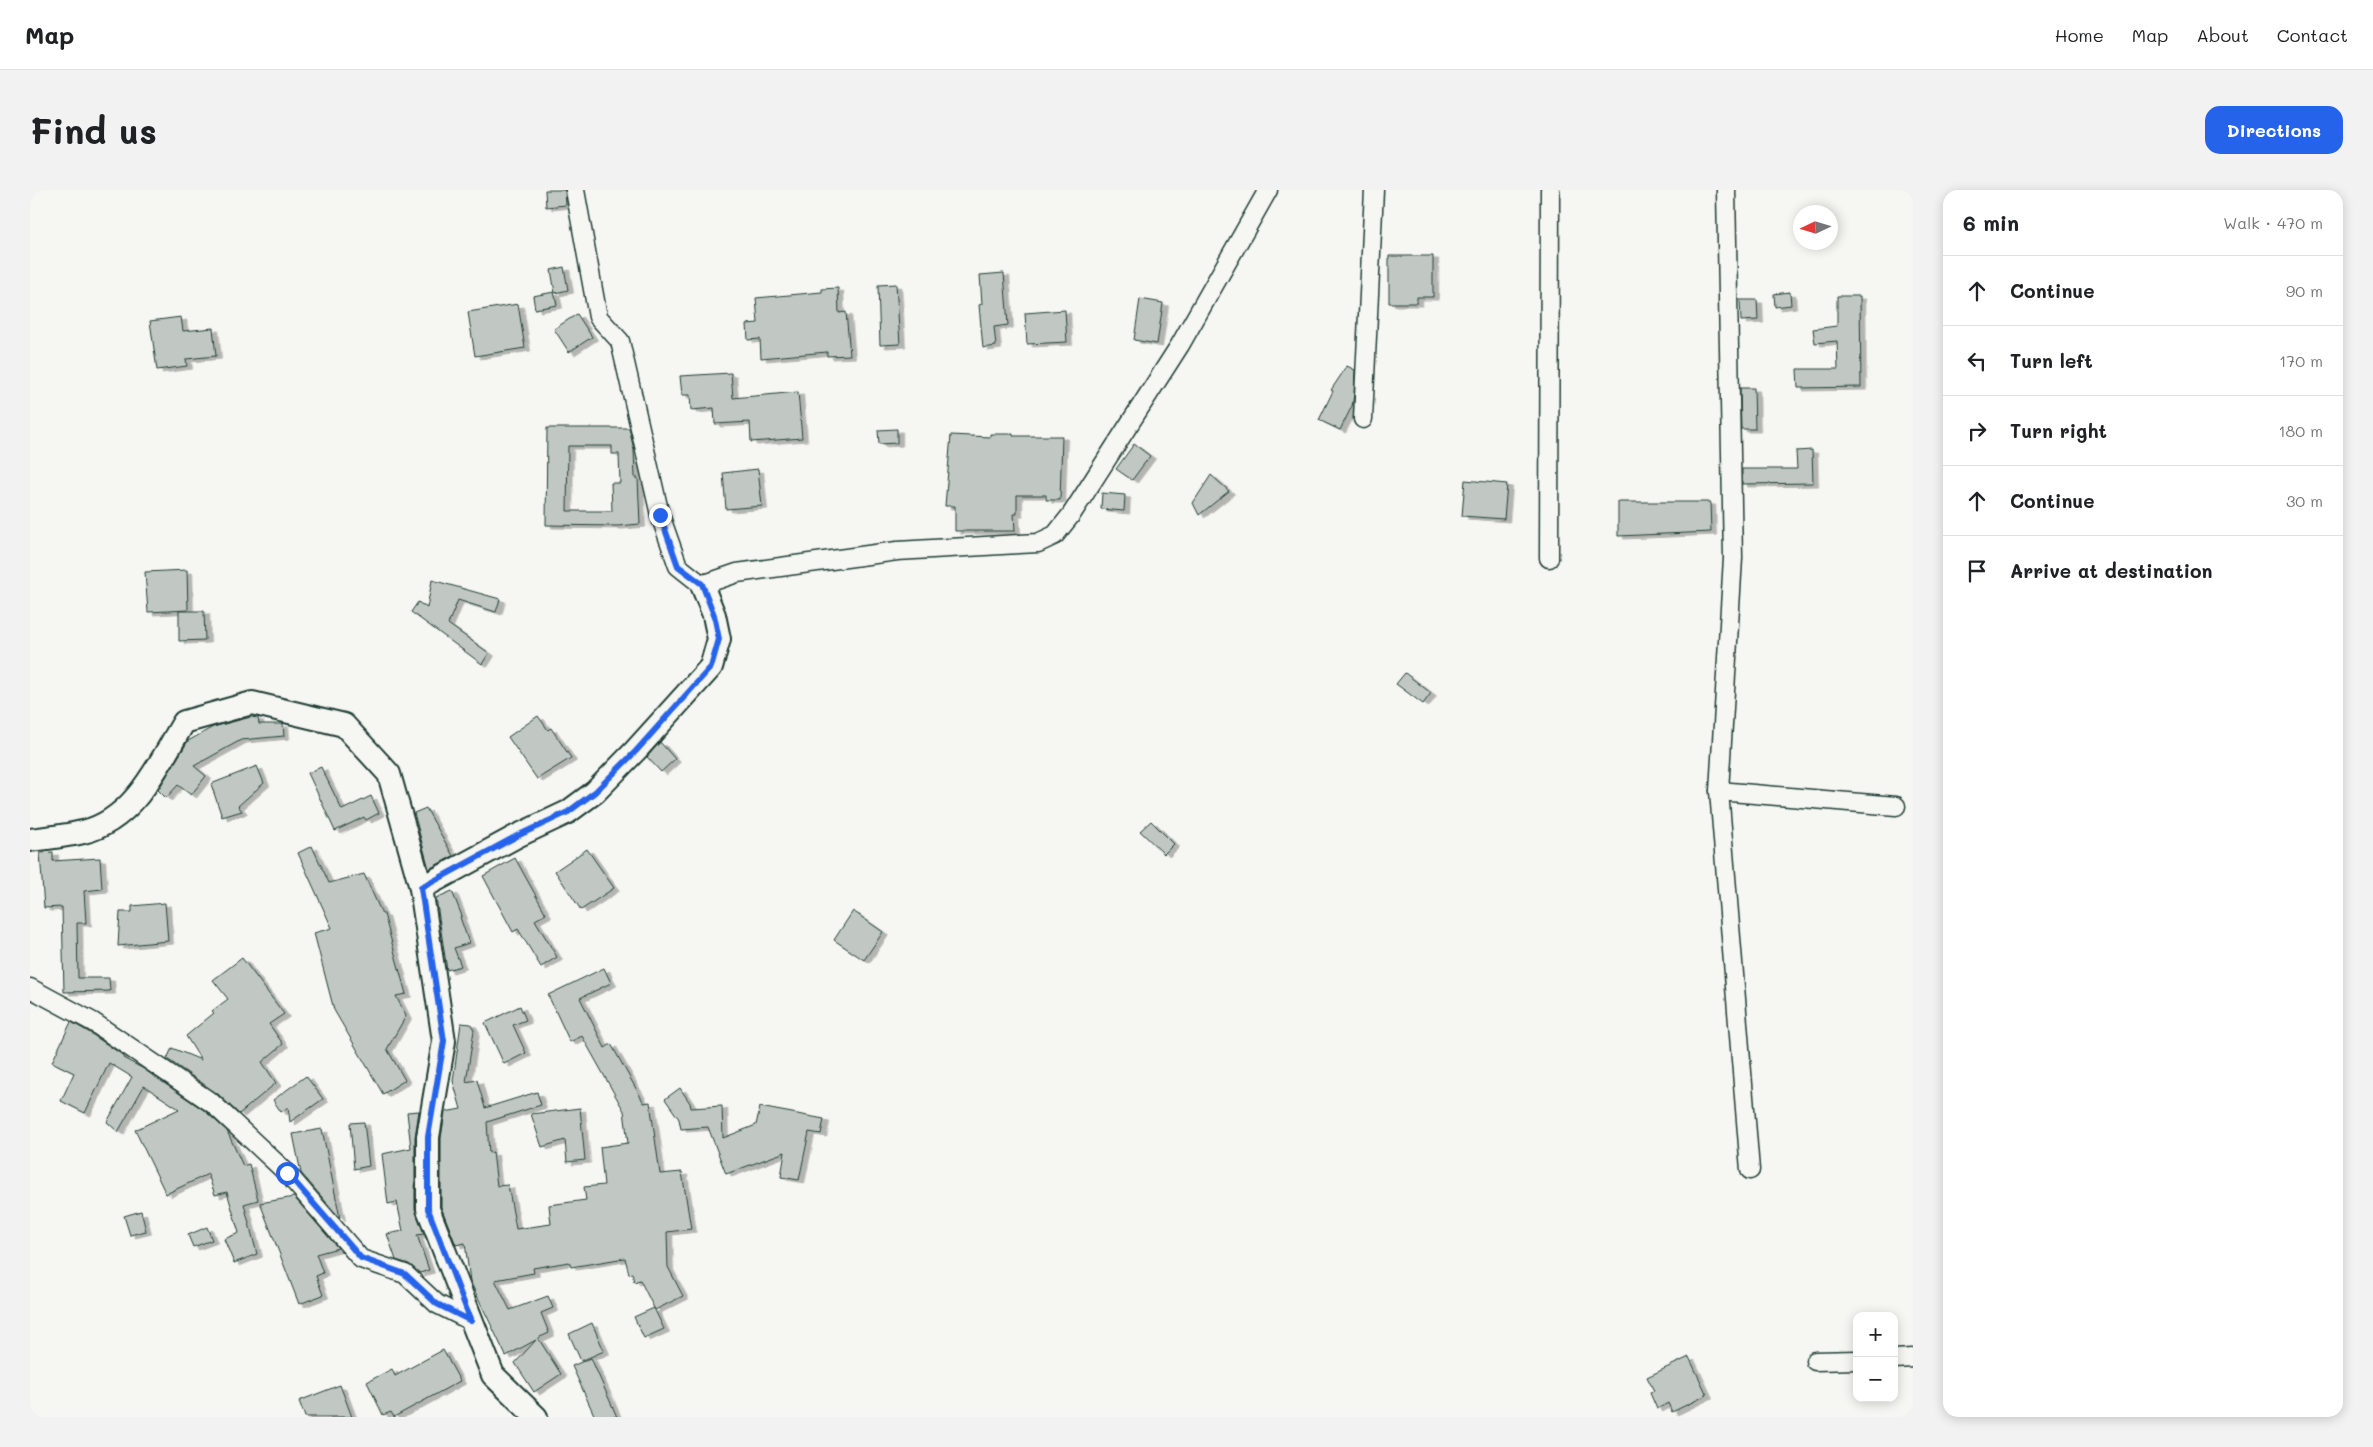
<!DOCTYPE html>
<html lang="en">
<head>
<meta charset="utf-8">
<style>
  :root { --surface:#fff; --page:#f2f2f2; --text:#202124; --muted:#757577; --line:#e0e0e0; --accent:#2563eb }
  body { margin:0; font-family:Mali,sans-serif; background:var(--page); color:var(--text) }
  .controls { position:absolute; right:15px; bottom:15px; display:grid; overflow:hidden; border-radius:10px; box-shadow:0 2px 12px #0003 }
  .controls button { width:45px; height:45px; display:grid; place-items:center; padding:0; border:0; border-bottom:1px solid var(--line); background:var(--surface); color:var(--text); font:25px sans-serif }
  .compass { position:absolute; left:1763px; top:15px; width:45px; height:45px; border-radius:50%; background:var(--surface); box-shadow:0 2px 12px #0003; rotate:266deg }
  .stop { position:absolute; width:15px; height:15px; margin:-11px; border:4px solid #2563eb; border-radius:50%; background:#fff }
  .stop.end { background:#2563eb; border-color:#fff; box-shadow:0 1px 5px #0008 }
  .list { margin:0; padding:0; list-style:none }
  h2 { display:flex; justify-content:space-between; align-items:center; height:65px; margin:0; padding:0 20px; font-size:21px }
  h2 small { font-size:16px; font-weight:400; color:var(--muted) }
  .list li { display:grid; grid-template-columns:32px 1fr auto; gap:15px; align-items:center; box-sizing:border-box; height:70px; padding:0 20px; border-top:1px solid var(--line) }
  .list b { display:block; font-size:19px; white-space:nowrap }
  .list em { font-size:16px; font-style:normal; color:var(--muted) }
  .icon { flex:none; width:28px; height:28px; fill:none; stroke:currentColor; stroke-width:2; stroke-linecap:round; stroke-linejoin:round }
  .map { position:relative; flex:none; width:1883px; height:1227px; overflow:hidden; border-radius:15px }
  header { display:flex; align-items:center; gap:30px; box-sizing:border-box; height:70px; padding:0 25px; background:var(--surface); border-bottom:1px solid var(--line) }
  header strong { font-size:24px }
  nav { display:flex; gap:28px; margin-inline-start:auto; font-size:18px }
  .intro { display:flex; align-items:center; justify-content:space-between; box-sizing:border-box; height:120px; padding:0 30px }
  h1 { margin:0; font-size:35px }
  .button { padding:12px 22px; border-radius:15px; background:var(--accent); color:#fff; font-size:18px; font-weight:700 }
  main { display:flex; gap:30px; padding:0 30px }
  aside { flex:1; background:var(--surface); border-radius:15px; box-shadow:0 2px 12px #0003 }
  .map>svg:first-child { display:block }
</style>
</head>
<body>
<header>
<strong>Map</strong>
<nav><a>Home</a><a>Map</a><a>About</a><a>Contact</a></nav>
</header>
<div class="intro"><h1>Find us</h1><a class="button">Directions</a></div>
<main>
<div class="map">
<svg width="1883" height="1227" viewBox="0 0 1883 1227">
  <defs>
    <filter id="shadow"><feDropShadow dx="5.5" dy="3" stdDeviation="0" flood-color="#0004"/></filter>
  </defs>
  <rect width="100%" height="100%" fill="#f6f6f2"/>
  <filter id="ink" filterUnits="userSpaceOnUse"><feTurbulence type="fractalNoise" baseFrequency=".02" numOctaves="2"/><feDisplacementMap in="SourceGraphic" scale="10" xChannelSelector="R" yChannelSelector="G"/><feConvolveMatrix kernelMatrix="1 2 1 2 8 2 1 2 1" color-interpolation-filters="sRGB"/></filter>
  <g filter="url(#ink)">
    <g fill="#c1c8c3" stroke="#1f3d34" fill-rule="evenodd" filter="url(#shadow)">
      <polygon points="515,0 535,0 536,15 516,17"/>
      <polygon points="1359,66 1403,66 1403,107 1387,107 1387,113 1359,113"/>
      <polygon points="534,77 538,100 525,103 521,80"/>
      <polygon points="974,83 978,135 964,137 966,156 953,158 949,115 952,114 950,85"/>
      <polygon points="866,94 870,154 850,155 848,95"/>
      <polygon points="808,98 809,123 816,122 820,165 797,166 797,162 731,168 730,149 718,150 717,134 728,133 726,108 792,102 792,99"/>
      <polygon points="524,102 527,115 505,119 503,106"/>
      <polygon points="1760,102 1761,115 1745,117 1744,104"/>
      <polygon points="1807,106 1830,106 1831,197 1768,198 1767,179 1808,179 1807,151 1785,153 1783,139 1807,136"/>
      <polygon points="1110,109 1133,113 1127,154 1104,150"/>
      <polygon points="1710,110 1727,110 1728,130 1711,131"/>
      <polygon points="488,114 495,158 445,166 438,122"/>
      <polygon points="1035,120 1037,152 997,154 995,123"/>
      <polygon points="547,124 562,147 539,162 524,139"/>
      <polygon points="151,127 153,141 183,138 186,166 156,169 157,176 127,180 120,131"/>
      <polygon points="1317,176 1325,180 1324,205 1322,216 1310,240 1289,230 1303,201 1301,200"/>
      <polygon points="701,183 703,208 768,202 772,248 721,252 720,232 685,234 684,218 661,220 660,205 652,205 650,186"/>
      <polygon points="1710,198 1724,198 1725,239 1711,239"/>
      <path d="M517,238h82l5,22 1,28h3l2,46 -22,2 -72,-1zM538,256h44v8h7l1,29h-9l1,28h-45z"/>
      <polygon points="867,239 867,253 849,254 848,240"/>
      <polygon points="960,244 983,244 983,246 1032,246 1030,310 1016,310 1016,305 987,305 987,324 984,324 985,341 925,341 925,316 915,316 921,245 960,247"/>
      <polygon points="1104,254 1120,266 1102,290 1086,279"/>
      <polygon points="1782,260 1783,293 1712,294 1712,279 1767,279 1766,261"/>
      <polygon points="728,279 732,316 696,319 693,283"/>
      <polygon points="1181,285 1199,301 1169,325 1163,313"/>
      <polygon points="1435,290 1477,294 1474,329 1432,326"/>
      <polygon points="1072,303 1095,305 1094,321 1071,319"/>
      <polygon points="1588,312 1680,312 1681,342 1588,346"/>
      <polygon points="157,380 158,420 118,422 115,382"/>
      <polygon points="402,390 470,409 466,422 428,410 418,434 459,463 452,474 381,422 388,412 397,418"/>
      <polygon points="149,421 174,421 175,450 149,451"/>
      <polygon points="1375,483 1401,503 1393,514 1366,494"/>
      <polygon points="508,526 518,540 521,538 541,568 507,589 478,547"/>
      <polygon points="221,527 228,528 229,534 253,534 254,546 211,550 164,576 176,586 161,605 148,595 136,608 128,600 158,551 183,537"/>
      <polygon points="630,552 645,569 631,582 617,567"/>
      <polygon points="227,576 234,593 208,616 212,621 192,627 181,594"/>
      <polygon points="291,577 312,620 341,606 349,623 336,630 334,627 305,641 278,583"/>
      <polygon points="396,618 423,666 399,679 384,623"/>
      <polygon points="1121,631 1144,654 1134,664 1110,641"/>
      <polygon points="282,656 299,693 334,684 352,724 354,724 376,804 366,806 376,826 357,859 375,890 353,904 304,820 284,743 302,738 268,663"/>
      <polygon points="557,659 584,698 551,720 525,681"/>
      <polygon points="23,662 23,671 70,668 72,699 54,701 56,733 47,733 48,788 79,788 80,801 34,802 32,717 14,718 10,663"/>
      <polygon points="485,668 516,724 505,730 527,767 511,777 488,739 483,742 453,686"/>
      <polygon points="422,701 432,726 430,727 439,753 424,758 431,776 417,780 406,708"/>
      <polygon points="135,713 138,751 88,756 90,722 102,722 102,716"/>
      <polygon points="823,721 853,742 834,770 804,750"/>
      <polygon points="212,768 254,824 239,834 253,854 232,872 246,893 209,924 188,904 137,869 142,858 171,870 156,846 184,823 182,821 198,809 183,790"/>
      <polygon points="574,778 581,793 550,808 575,858 581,854 614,913 620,912 630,984 652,982 661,1039 637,1042 638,1077 653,1106 625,1120 610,1090 604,1092 602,1083 599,1084 595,1068 541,1077 539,1072 503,1078 504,1083 465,1090 480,1120 518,1106 523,1118 511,1123 519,1143 508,1148 531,1184 504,1202 485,1173 506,1150 476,1166 440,1091 435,1053 426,1055 411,1017 411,948 415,922 431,919 423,891 431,833 441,834 444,840 436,892 447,890 455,918 507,902 511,915 457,932 459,963 463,962 467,996 478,995 486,1039 521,1034 519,1015 556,1010 554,997 574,995 570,957 598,953 594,921 552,846 540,852 518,805"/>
      <polygon points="490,816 496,830 483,835 496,863 474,874 455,833"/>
      <polygon points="41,832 57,841 94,866 93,868 112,878 175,921 197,941 213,976 219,974 228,1010 214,1014 227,1064 204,1073 194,1049 209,1043 197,1002 185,1005 178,984 136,1004 105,940 149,919 114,896 88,942 77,932 102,887 79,873 55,923 31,911 44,883 22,872"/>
      <polygon points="276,886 293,909 260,932 258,917 251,922 243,910"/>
      <polygon points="650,898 660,913 661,918 692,916 693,948 726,935 730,917 794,929 791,944 779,942 769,990 751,987 755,962 696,984 678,937 651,939 649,929 635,909"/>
      <polygon points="550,918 555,970 537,972 535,950 512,957 501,924"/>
      <polygon points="389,921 385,947 385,1019 394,1044 387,1045 399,1080 390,1083 379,1074 366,1070 357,1044 373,1041 367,1012 358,1014 352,964 381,958 377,922"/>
      <polygon points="334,932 339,976 324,979 320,933"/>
      <polygon points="292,939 310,1028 271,983 263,944"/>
      <polygon points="264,1007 308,1058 286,1064 293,1083 286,1086 293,1105 269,1114 230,1013"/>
      <polygon points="111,1021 116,1041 100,1045 94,1026"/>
      <polygon points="177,1037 182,1050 163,1057 158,1045"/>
      <polygon points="624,1118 634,1139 614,1148 604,1127"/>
      <polygon points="562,1133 574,1161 551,1171 539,1144"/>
      <polygon points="413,1160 430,1191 364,1227 361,1222 353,1225 337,1192 362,1179 365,1186"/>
      <polygon points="1659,1167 1677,1205 1642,1222 1638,1213 1627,1219 1620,1203 1624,1201 1617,1187"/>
      <polygon points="561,1168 587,1227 565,1227 542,1176"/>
      <polygon points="310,1195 322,1227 275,1227 269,1211"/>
    </g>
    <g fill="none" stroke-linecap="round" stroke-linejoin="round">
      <g stroke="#1f3d34" stroke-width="21">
        <g id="minor">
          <polyline points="545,0 568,127 590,151 630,325 648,376 672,395 707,383 867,361 1008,353 1025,345 1041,325 1150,155 1238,0"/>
          <polyline points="1696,0 1703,368 1689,601 1720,980"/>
          <polyline points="1333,229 1344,0"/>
          <polyline points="1519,368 1520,0"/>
          <polyline points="1689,601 1866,616"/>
          <polyline points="0,798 63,832 182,913 257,983 331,1069 375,1084 407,1114 441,1131"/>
          <polyline points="1864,1169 1883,1168"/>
          <polyline points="1785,1171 1827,1170"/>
        </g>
      </g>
      <g stroke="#1f3d34" stroke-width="26">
        <g id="tertiary">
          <path d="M0,650c17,-2 36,-4 53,-8 52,-12 76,-69 101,-110l68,-19 92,22 45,49 32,114"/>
          <polyline points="506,1227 463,1185 398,1019 398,947 414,851 391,698 487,646 538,622 565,602 605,561 681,477 689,449 684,425 672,395"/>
        </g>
      </g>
      <use href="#minor" stroke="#f6f6f2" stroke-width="18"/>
      <use href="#tertiary" stroke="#f6f6f2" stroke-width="22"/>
    </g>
  </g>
  <g fill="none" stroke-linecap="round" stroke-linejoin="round" filter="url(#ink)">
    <polyline stroke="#2563eb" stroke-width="6" points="257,983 331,1068 375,1084 407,1114 441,1131 398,1019 398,947 414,851 391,698 487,646 538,622 565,602 606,561 681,477 689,449 684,425 672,394 648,376 630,325"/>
  </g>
</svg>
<div class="controls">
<button>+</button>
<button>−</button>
</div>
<svg class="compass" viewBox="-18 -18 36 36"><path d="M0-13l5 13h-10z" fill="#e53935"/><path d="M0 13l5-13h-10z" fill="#757577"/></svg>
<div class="stop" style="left:257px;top:983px"></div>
<div class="stop end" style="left:630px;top:325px"></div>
</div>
<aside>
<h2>6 min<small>Walk · 470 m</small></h2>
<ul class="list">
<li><svg class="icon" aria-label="ahead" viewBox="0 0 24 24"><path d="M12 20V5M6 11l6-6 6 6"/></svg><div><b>Continue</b></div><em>90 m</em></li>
<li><svg class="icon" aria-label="left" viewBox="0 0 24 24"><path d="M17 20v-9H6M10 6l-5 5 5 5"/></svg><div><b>Turn left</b></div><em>170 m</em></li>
<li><svg class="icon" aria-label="right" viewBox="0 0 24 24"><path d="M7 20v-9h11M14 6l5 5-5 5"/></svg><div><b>Turn right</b></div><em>180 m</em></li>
<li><svg class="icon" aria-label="ahead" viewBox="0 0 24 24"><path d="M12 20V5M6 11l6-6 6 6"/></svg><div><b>Continue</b></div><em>30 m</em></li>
<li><svg class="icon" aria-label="arrive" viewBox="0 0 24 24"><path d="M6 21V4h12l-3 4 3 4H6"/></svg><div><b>Arrive at destination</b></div></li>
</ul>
</aside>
</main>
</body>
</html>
